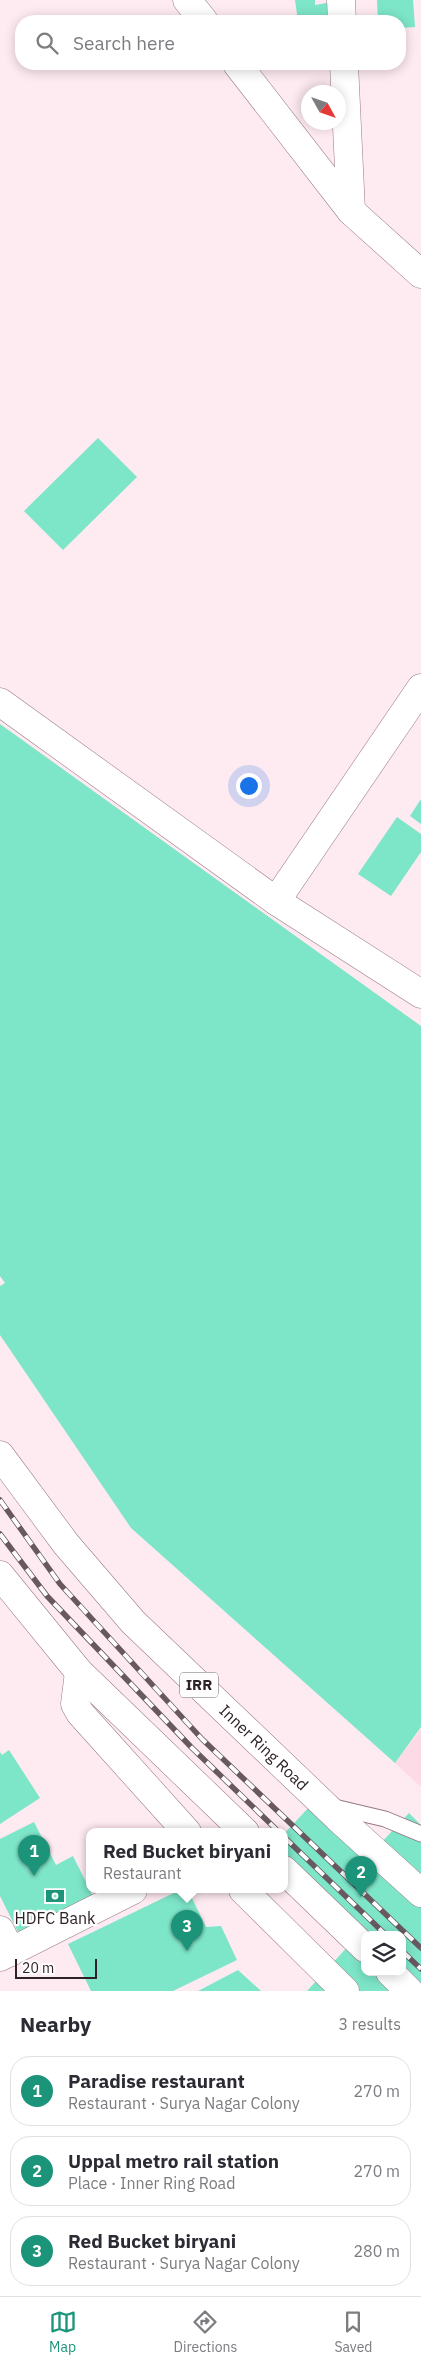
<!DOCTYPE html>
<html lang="en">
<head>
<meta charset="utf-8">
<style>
  :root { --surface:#fff; --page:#f2f2f3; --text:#2b2b33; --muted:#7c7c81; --line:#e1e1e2; --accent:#1c947a }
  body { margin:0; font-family:"IBM Plex Sans",sans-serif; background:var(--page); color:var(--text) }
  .controls { position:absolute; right:15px; bottom:15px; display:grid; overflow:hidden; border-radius:10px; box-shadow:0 2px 12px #0003 }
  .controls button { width:45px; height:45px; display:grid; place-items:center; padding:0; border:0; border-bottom:1px solid var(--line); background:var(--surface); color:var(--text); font:25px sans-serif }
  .compass { position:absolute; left:301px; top:85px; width:45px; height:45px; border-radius:50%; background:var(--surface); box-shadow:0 2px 12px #0003; rotate:130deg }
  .scale { position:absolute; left:15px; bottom:12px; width:82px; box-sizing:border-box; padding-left:5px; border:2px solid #2e2227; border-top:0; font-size:14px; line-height:18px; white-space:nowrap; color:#2e2227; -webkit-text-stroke:4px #fdfdfd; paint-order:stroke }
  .you { position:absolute; left:248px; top:785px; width:18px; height:18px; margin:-12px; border:4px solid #fff; border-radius:50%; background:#1a73e8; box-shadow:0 0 0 8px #1a73e833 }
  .badge { display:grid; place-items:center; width:32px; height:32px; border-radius:50%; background:var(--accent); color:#fff; font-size:16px; font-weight:700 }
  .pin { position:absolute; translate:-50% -41px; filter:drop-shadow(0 1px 2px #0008) }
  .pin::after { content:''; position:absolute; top:26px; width:18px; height:15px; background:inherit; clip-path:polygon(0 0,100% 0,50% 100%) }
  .popup { position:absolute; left:86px; top:1828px; width:202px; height:65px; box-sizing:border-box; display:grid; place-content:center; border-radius:10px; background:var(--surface); filter:drop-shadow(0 1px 4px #0005); font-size:16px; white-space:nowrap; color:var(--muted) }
  .popup b { font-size:19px; color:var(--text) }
  .popup::after { content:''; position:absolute; left:50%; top:100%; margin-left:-10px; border:10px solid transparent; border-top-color:var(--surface) }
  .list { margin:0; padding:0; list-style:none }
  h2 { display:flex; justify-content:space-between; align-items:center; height:65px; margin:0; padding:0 20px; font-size:21px }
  h2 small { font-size:16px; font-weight:400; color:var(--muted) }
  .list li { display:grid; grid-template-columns:32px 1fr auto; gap:15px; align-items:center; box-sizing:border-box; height:70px; margin:0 10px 10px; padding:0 10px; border:1px solid var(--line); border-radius:20px }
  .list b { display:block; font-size:19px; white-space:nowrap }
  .list p { margin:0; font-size:16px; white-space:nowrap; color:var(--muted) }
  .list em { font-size:16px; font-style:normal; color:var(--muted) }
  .icon { flex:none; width:28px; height:28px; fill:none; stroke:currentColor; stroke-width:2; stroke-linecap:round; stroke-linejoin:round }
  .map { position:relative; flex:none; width:421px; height:1991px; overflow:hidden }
  .search { position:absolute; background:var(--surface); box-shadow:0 2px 12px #0003; left:15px; right:15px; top:15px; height:55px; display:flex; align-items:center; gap:12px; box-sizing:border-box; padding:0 18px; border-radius:20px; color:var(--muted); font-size:19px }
  .sheet { height:305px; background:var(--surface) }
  nav { display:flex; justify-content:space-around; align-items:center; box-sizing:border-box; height:70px; border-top:1px solid var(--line); background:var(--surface); font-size:14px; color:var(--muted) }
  nav a { display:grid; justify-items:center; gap:2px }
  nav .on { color:var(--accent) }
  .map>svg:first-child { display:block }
</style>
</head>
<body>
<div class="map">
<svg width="421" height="1991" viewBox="0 0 421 1991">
  <rect width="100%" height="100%" fill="#feeaf1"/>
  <polygon fill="#fcdbe7" points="421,1729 421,1787 395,1763"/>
  <g fill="#7de5c8" fill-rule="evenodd">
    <polygon points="295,0 315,0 315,5 332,2 335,21 298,21"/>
    <polygon points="377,0 413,0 415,27 400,28 400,21 378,21"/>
    <polygon points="98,438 137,477 63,550 24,511"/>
    <polygon points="0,724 421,1026 421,1727 395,1763 131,1528 0,1335 0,1286 5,1283 0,1276"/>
    <polygon points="421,799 421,824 410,816"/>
    <polygon points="397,817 421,834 421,852 391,896 358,874"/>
    <polygon points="9,1750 40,1798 0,1824 0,1752 2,1755"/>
    <path d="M323,1792l57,52 29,-31 12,12v166h-114l44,-48 -67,-61v-48zM365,1935h37v37h-37z"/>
    <polygon points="34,1822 56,1865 73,1856 95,1900 20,1936 0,1896 0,1839"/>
    <polygon points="180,1890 188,1890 206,1927 221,1926 237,1960 173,1991 91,1991 68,1944"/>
    <polygon points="238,1970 261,1991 198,1991"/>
  </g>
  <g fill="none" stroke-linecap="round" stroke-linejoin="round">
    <g stroke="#987a85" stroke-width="17">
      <polyline id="service" points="330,1806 385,1819 421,1834"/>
    </g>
    <g stroke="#987a85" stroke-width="29">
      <g id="minor">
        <polyline points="187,0 204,21"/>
        <polyline points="341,0 342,21"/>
        <polyline points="237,64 351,211 421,274"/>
        <polyline points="344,64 351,211"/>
        <polyline points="0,702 276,901 421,994"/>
        <polyline points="276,901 421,688"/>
        <polyline points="0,1930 11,1952"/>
        <polyline points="0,1957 133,1890"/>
      </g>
    </g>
    <g stroke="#987a85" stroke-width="29">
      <g id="tertiary">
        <polyline points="79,1672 75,1704 80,1713 187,1832"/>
        <polyline points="243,1890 345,1991"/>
      </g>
    </g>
    <g stroke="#987a85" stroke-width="29">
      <g id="trunk">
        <path id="s1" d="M0,1455l66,89 67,78 204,195 84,76"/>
        <polyline points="0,1575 79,1672 245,1832"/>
        <polyline points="284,1870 365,1948"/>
        <polyline points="390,1972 409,1991"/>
      </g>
    </g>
    <use href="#service" stroke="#fff" stroke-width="15"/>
    <use href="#minor" stroke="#fff" stroke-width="28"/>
    <use href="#tertiary" stroke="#fff" stroke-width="28"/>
    <use href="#trunk" stroke="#fff" stroke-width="28"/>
    <g stroke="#67595f" stroke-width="5.5">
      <g id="rail">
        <polyline points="0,1500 60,1584 202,1739 421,1948"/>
        <polyline points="0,1534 47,1596 192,1748 279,1832"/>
        <polyline points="284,1837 386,1935"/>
        <polyline points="402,1951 421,1969"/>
      </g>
    </g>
    <use href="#rail" stroke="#fdfdfd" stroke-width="4" stroke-dasharray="11" stroke-linecap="butt"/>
  </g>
  <defs>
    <g id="bank-bare" transform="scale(1.5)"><path d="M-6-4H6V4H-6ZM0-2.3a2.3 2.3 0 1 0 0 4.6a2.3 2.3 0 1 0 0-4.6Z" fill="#1c947a" stroke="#fdfdfd" stroke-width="2.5" paint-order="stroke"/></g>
  </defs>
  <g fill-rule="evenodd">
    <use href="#bank-bare" x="55" y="1896"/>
  </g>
  <g text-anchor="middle" stroke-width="4.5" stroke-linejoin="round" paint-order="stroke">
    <rect fill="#fdfdfd" stroke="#6c6467" stroke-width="1" x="180" y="1672.5" width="38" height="25" rx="4"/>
    <g font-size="15" font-weight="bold" fill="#2e2227">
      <text x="199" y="1690">IRR</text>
    </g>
    <g font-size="16" fill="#2e2227" stroke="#fdfdfd">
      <text dy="6" stroke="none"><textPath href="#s1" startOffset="395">Inner Ring Road</textPath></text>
    </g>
    <g font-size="16" fill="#2e2227" stroke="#fdfdfd">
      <text x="55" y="1924">HDFC Bank</text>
    </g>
  </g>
</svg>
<div class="controls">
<button><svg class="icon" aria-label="layers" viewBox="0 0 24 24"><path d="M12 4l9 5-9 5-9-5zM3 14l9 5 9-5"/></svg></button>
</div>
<svg class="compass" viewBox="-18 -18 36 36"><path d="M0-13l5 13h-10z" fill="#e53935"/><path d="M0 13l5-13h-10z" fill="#7c7c81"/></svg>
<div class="scale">20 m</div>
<div class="you"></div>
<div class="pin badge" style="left:34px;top:1876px">1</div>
<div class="pin badge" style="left:361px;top:1897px">2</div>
<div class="pin badge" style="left:187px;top:1951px">3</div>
<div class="popup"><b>Red Bucket biryani</b>Restaurant</div>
<div class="search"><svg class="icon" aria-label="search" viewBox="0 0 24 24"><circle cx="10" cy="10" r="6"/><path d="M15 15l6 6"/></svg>Search here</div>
</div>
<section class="sheet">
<h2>Nearby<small>3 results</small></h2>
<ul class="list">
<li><span class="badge">1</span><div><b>Paradise restaurant</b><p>Restaurant · Surya Nagar Colony</p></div><em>270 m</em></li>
<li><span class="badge">2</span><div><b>Uppal metro rail station</b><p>Place · Inner Ring Road</p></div><em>270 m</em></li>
<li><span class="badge">3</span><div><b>Red Bucket biryani</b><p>Restaurant · Surya Nagar Colony</p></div><em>280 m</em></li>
</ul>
</section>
<nav>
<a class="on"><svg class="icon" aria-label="map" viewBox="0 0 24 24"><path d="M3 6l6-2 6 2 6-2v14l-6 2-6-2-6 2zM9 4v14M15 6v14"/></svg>Map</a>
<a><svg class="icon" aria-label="directions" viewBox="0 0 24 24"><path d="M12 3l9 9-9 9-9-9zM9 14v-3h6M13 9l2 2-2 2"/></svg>Directions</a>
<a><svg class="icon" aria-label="saved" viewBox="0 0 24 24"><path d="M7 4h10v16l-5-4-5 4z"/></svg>Saved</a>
</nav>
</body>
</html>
